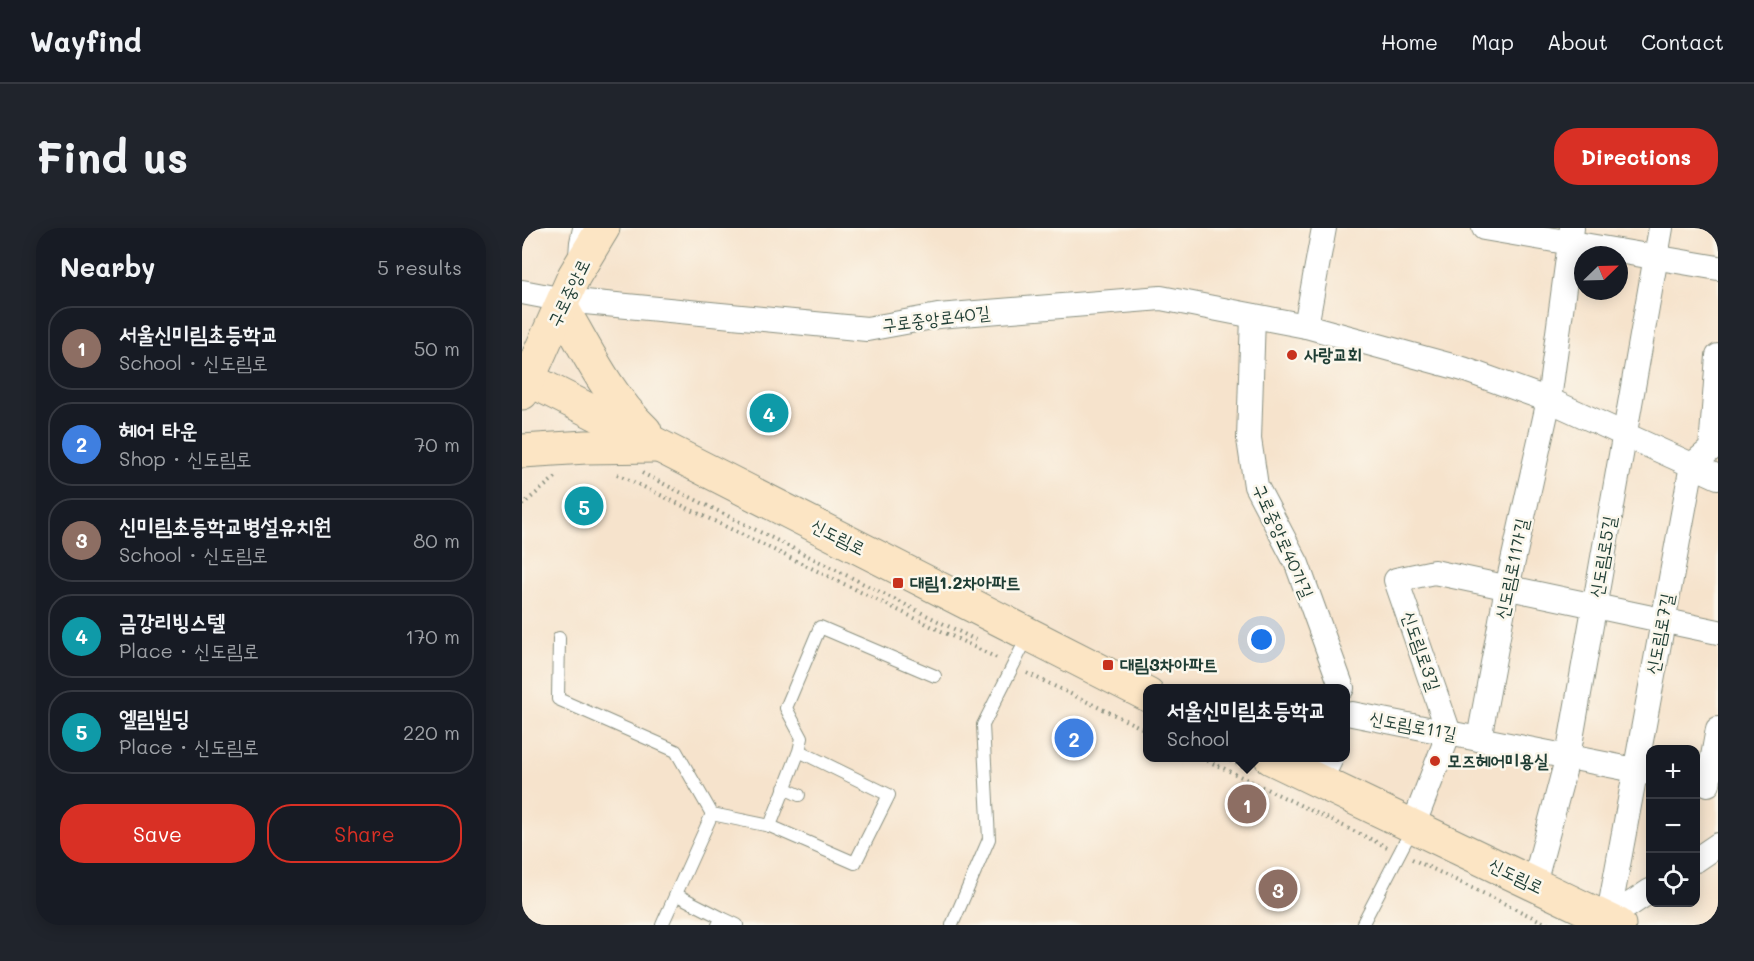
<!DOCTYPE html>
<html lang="en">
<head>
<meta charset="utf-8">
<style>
  :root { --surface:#171b24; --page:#20242c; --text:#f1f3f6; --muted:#9ea1a6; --line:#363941; --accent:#d93025 }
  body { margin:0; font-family:Mali,"Poor Story",sans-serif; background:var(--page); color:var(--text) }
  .controls { position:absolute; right:18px; bottom:18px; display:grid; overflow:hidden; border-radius:12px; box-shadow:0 3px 15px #0003 }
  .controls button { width:54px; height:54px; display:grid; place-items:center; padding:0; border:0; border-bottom:2px solid var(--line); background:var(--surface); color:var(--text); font:30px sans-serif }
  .compass { position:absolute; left:1052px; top:18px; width:54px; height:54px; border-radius:50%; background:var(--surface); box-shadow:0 3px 15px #0003; rotate:67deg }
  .you { position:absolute; left:740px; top:412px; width:21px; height:21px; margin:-15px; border:4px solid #fff; border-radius:50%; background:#1a73e8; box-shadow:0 0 0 9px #1a73e833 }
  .badge { display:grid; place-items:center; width:39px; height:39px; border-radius:50%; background:var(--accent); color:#fff; font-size:20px; font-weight:700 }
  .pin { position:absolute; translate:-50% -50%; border:3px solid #fff; box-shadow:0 2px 6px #0006 }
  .popup { position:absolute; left:621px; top:456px; width:207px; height:78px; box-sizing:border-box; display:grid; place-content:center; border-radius:12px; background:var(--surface); filter:drop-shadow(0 2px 4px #0005); font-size:20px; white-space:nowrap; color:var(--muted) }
  .popup b { font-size:22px; color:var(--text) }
  .popup::after { content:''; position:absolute; left:50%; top:100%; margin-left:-12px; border:12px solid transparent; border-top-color:var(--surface) }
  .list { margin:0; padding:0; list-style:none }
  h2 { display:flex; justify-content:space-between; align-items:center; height:78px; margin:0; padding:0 24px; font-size:26px }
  h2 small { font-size:20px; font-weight:400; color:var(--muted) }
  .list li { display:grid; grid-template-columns:39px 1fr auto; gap:18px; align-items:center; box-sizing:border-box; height:84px; margin:0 12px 12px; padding:0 12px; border:2px solid var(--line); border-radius:24px }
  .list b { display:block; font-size:22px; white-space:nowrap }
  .list p { margin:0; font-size:20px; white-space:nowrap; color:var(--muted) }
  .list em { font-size:20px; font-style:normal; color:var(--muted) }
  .actions { display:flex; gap:12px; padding:18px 24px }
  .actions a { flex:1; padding:14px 0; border:2px solid var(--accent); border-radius:24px; text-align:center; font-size:21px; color:var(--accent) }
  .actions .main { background:var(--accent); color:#fff }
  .icon { flex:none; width:33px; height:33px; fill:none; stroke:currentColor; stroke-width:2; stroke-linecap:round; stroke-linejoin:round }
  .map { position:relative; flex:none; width:1196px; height:697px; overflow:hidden; border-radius:24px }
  header { display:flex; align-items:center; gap:36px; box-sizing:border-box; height:84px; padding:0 30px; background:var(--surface); border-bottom:2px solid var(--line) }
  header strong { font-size:28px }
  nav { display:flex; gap:33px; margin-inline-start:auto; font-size:21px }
  .intro { display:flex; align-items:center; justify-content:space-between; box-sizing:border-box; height:144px; padding:0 36px }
  h1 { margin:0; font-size:42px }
  .button { padding:15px 27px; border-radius:24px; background:var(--accent); color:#fff; font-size:21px; font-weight:700 }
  main { display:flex; gap:36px; padding:0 36px }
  aside { flex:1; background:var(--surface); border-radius:24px; box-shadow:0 3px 15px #0003 }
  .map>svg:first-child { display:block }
</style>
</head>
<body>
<header>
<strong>Wayfind</strong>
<nav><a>Home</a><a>Map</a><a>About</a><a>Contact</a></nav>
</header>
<div class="intro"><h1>Find us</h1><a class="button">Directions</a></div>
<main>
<aside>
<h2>Nearby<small>5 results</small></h2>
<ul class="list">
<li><span class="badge" style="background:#8d6e63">1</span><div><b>서울신미림초등학교</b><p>School · 신도림로</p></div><em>50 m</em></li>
<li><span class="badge" style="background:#3f7fe0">2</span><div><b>헤어 타운</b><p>Shop · 신도림로</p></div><em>70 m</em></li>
<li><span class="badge" style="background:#8d6e63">3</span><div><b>신미림초등학교병설유치원</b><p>School · 신도림로</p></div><em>80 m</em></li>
<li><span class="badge" style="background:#0f9aa8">4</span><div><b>금강리빙스텔</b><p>Place · 신도림로</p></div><em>170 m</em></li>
<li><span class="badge" style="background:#0f9aa8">5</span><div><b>엘림빌딩</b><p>Place · 신도림로</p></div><em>220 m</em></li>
</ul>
<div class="actions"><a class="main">Save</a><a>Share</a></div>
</aside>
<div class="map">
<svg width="1196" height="697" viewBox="0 0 1196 697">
  <rect width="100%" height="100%" fill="#fbf7ec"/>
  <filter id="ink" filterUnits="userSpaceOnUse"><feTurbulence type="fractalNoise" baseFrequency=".0167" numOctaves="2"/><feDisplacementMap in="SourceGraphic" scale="12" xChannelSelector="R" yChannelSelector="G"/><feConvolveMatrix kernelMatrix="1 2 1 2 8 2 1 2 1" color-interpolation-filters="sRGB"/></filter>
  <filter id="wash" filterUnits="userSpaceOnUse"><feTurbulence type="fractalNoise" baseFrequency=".008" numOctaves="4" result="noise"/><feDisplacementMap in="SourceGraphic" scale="24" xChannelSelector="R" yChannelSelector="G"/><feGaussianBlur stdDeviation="1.35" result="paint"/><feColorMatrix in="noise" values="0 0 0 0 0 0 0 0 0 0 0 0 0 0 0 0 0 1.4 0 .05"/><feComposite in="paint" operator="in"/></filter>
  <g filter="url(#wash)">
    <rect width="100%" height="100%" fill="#f6e3cc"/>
  </g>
  <g filter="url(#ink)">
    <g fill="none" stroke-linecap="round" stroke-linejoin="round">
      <g stroke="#8a9080" stroke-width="14">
        <g id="lane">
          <polyline points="53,28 54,14 57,0"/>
          <polyline points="37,410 36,471 154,523 190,586 248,598"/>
          <polyline points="277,523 367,567 333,635 248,598 277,523 280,510 264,480 298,399 413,448"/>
          <polyline points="262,560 277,567"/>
          <polyline points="155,667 200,690 196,697"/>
          <polyline points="200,690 215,697"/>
          <polyline points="140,697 190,586"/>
          <polyline points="430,697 467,611 461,497 506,408"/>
          <polyline points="840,697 891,599"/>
        </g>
      </g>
      <g stroke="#8a9080" stroke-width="26">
        <g id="street">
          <polyline points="962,0 1196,40"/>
          <polyline points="0,64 42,72 345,101 416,88 639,70 784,98 941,141 1027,172 1196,249"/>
          <polyline points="731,88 727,211 734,258 775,336 820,460"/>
          <polyline points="784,98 802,0"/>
          <polyline points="830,486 1128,545"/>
          <polyline points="957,511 985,360 1027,172 1050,0"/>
          <polyline points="798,553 809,530"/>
          <polyline points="1186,556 1196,501"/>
          <polyline points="891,598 927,505 874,352 912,344 1196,404"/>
          <polyline points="1174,632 1196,617"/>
          <polyline points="1012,656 1046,528 1139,0"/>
          <polyline points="1086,691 1170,237 1189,221 1196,128"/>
          <polyline points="1086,691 1128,663"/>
        </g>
      </g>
      <g stroke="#8a9080" stroke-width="35">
        <g id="secondary">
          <path d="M39,78c25,43 47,90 84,125"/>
          <polyline points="6,151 626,467"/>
          <polyline points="0,165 52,48 81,0"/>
          <polyline points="0,223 64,219 135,218"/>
          <polyline points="749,530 1097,697"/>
        </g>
      </g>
      <g stroke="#8a9080" stroke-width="4" stroke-dasharray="1.5 4.5" stroke-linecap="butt">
        <polyline points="120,245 454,412"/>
        <polyline points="95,246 477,431"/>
        <polyline points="0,277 35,248"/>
        <polyline points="505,445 626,503"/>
        <polyline points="680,530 865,619"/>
        <polyline points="703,530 724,540"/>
        <polyline points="890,631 1027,697"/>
      </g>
      <use href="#lane" stroke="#fff" stroke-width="12"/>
      <use href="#street" stroke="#fff" stroke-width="24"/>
      <use href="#secondary" stroke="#fce5c4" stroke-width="33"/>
    </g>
  </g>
  <g fill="#c8321e" stroke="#fbf7ec" stroke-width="2">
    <circle cx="770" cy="127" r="6"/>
    <rect x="370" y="349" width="12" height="12" rx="3"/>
    <rect x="580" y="431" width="12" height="12" rx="3"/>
    <circle cx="913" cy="533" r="6"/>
  </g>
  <g text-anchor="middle" stroke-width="5" stroke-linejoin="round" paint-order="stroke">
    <g font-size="18" fill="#1f3d34" stroke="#fbf7ec">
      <text transform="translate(47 65) rotate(-64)" y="6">구로중앙로</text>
      <text transform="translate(414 91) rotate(-7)" y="6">구로중앙로40길</text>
      <text transform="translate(316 309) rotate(27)" y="6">신도림로</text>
      <text transform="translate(761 313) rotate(66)" y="6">구로중앙로40가길</text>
      <text transform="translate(1081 329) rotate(-80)" y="6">신도림로5길</text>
      <text transform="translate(990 341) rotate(-78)" y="6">신도림로11가길</text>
      <text transform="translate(1138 406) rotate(-79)" y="6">신도림로7길</text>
      <text transform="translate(899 423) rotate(71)" y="6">신도림로3길</text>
      <text transform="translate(891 498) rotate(11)" y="6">신도림로11길</text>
      <text transform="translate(994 648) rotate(26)" y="6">신도림로</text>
    </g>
    <g font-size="18" font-weight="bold" fill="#1f3d34" stroke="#fbf7ec" text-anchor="start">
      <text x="782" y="133">사랑교회</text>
      <text x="388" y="361">대림1.2차아파트</text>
      <text x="598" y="443">대림3차아파트</text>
      <text x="925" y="539">모즈헤어미용실</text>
    </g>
  </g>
</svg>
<div class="controls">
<button>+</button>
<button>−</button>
<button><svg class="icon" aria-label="locate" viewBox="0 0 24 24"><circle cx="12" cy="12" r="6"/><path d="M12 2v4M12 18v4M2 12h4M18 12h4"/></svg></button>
</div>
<svg class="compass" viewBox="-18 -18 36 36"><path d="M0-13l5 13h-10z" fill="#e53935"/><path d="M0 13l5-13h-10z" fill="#9ea1a6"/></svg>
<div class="you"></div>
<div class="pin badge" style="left:725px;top:576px;background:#8d6e63">1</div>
<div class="popup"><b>서울신미림초등학교</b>School</div>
<div class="pin badge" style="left:552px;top:510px;background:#3f7fe0">2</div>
<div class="pin badge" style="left:756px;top:661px;background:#8d6e63">3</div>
<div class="pin badge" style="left:247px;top:185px;background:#0f9aa8">4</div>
<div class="pin badge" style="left:62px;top:278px;background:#0f9aa8">5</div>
</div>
</main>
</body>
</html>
